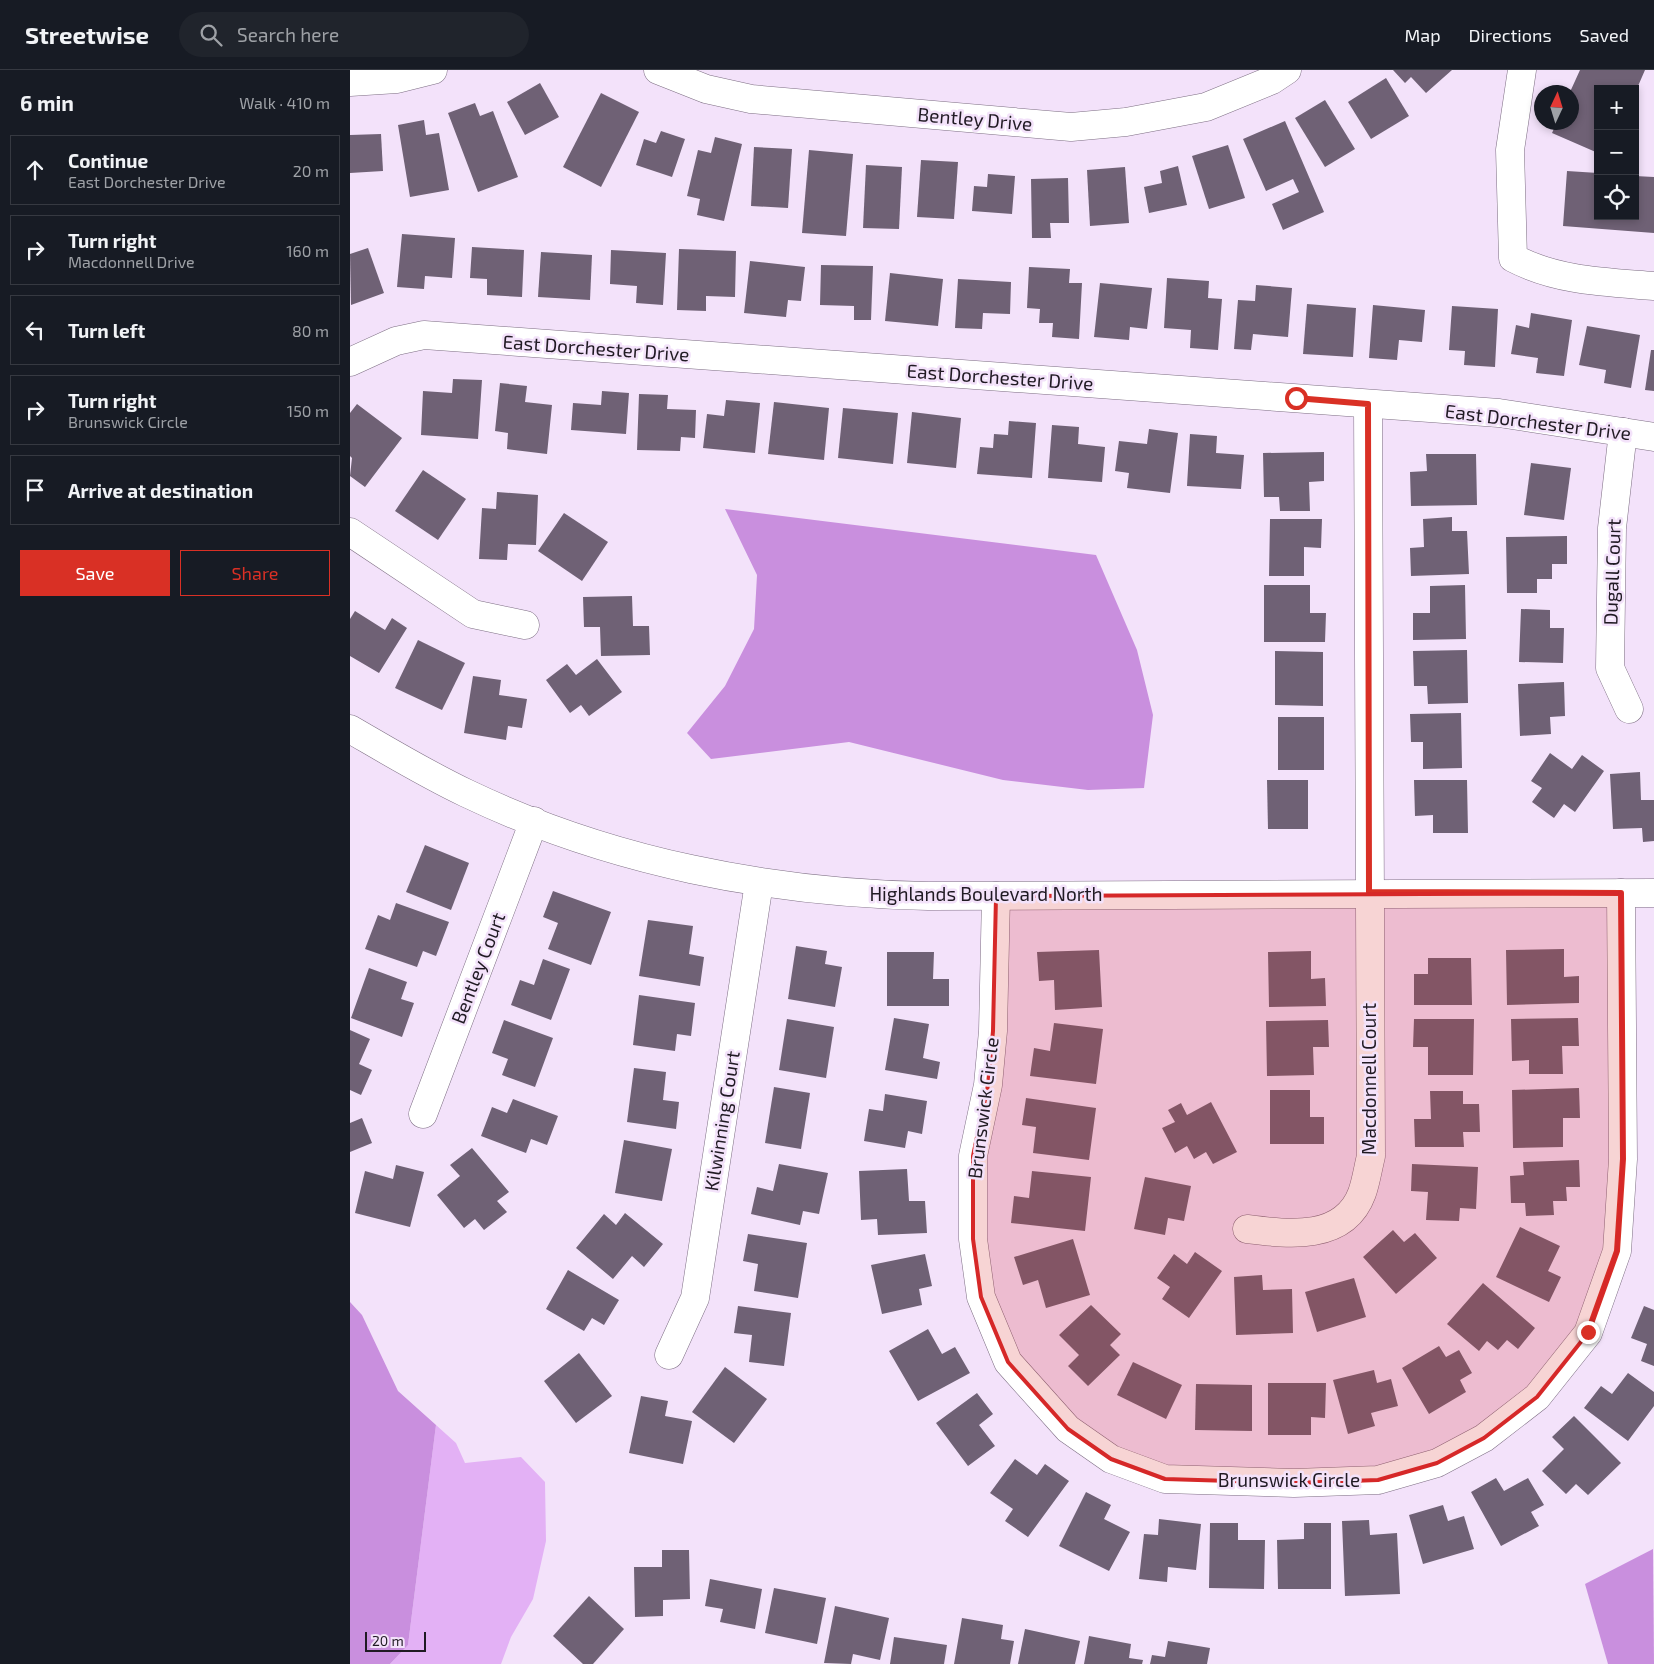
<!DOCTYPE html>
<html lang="en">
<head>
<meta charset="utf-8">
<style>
  :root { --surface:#171b24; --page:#20242c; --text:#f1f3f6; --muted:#9ea1a6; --line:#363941; --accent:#d93025 }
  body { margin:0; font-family:"Exo 2",sans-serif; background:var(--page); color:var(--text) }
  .controls { position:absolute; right:15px; top:15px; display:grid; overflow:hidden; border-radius:0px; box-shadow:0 2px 8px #0003 }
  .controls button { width:45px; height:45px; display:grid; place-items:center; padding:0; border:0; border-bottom:1px solid var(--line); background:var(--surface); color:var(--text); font:25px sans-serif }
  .compass { position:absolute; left:1184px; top:15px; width:45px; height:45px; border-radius:50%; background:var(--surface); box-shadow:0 2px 8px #0003; rotate:4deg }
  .scale { position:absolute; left:15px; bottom:12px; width:61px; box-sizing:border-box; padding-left:5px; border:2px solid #201a23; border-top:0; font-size:14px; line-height:18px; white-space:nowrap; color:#201a23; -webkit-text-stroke:4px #f3e2fa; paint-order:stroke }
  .stop { position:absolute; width:15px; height:15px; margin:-11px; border:4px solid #d93025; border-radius:50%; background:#fff }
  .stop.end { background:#d93025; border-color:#fff; box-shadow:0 1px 5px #0008 }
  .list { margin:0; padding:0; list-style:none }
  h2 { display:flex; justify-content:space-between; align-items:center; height:65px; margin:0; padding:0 20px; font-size:21px }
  h2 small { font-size:16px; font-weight:400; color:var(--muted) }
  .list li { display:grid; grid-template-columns:32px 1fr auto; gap:15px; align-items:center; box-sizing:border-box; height:70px; margin:0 10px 10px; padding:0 10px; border:1px solid var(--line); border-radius:0px }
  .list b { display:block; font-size:19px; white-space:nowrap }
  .list p { margin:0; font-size:16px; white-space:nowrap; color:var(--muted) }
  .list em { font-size:16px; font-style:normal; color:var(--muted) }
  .actions { display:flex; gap:10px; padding:15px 20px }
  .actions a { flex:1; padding:11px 0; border:1px solid var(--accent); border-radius:0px; text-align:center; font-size:18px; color:var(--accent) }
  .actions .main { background:var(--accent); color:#fff }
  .icon { flex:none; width:28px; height:28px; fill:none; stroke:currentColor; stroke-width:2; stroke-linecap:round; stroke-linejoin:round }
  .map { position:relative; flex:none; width:1304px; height:1594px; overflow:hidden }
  header { display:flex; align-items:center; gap:30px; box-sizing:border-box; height:70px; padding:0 25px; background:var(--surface); border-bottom:1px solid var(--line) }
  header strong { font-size:24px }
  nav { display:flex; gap:28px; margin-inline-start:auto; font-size:18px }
  .search { width:350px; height:45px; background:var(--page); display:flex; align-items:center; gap:12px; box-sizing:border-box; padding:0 18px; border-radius:28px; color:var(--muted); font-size:19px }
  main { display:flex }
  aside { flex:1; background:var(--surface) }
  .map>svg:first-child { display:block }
</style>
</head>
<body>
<header>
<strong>Streetwise</strong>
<div class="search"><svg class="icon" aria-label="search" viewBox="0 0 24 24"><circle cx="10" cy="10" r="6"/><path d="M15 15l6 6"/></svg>Search here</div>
<nav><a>Map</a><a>Directions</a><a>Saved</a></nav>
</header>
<main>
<aside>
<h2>6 min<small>Walk · 410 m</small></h2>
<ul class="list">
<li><svg class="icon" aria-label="ahead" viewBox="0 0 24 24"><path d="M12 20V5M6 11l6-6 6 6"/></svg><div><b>Continue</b><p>East Dorchester Drive</p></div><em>20 m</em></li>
<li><svg class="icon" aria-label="right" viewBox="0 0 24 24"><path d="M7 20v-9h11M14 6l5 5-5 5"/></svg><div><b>Turn right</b><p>Macdonnell Drive</p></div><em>160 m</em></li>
<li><svg class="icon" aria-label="left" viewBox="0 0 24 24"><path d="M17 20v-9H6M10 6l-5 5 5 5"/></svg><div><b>Turn left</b></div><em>80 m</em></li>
<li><svg class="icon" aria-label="right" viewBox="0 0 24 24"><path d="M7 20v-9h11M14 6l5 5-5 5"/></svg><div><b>Turn right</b><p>Brunswick Circle</p></div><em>150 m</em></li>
<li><svg class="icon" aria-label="arrive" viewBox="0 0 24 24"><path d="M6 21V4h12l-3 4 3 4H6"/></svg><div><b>Arrive at destination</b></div></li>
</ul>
<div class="actions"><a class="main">Save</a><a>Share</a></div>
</aside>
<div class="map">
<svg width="1304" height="1594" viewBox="0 0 1304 1594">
  <rect width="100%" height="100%" fill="#f3e2fa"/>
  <polygon fill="#e3b1f5" points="86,1355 106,1373 115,1393 171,1387 195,1412 196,1471 183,1529 161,1567 151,1594 40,1594 58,1575"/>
  <g fill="#c98fde">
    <polygon points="375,439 746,485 787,580 803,645 794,718 738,720 653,710 499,672 361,689 337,663 375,616 404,559 407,505"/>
    <polygon points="0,1232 12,1245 48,1321 86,1355 58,1575 40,1594 0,1594"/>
    <polygon points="1303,1479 1304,1594 1258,1594 1235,1514"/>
  </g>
  <g fill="#6f6175">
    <polygon points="1043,0 1102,0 1076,23 1061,7 1055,13"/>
    <polygon points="1230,0 1295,0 1285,23 1285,19 1248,19 1248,83 1202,63 1207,52 1222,52 1220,22"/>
    <polygon points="1036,8 1059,46 1021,69 998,32"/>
    <polygon points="190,13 209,47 175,65 157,32"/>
    <polygon points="251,23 289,42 251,117 213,97"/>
    <polygon points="975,30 1005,79 975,97 945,48"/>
    <polygon points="125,33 130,46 143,41 168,107 128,122 98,43"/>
    <polygon points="74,50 76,65 89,63 99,120 60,127 48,55"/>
    <polygon points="935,51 974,142 933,160 922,134 949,122 943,109 916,121 893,69"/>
    <polygon points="311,61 335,69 322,107 286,95 294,69 306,73"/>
    <polygon points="31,64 33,101 0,103 0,65"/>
    <polygon points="365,67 392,74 374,151 347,145 350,129 337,126 348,80 361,83"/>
    <polygon points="878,75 895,128 859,139 842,86"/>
    <polygon points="404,77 442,79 438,138 401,136"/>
    <polygon points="459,80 503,84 496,166 452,163"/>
    <polygon points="571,90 608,92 604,149 567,147"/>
    <polygon points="516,95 552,97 549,159 513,158"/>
    <polygon points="828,96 837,135 799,143 794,117 812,113 810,101"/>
    <polygon points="775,97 779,153 740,156 737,100"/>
    <polygon points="1217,101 1248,103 1248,146 1285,146 1285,106 1304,107 1304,163 1213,156"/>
    <polygon points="638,104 665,106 662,144 622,141 624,116 637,117"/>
    <polygon points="718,108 719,153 700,153 701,168 682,168 681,109"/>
    <polygon points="52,164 105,168 102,208 75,206 74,219 47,217"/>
    <polygon points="122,177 174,180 172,227 137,225 137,209 120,208"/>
    <polygon points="18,178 34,223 1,235 0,184"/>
    <polygon points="329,179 386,181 385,227 356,226 356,241 327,240"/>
    <polygon points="261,180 316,183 313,235 286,233 287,216 260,214"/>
    <polygon points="191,182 242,185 240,230 188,227"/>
    <polygon points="400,191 455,197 451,231 438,230 436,247 394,243"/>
    <polygon points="471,195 523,196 521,250 504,250 504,236 470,235"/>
    <polygon points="679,197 720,199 719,213 732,213 729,269 702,267 703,253 689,253 690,239 677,238"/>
    <polygon points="540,203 593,209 588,256 535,251"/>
    <polygon points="817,208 859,211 858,228 872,229 868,280 840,278 841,260 814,258"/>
    <polygon points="608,209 661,212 660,244 633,243 632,259 605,258"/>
    <polygon points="750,213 802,218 797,259 780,257 779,270 744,267"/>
    <polygon points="906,215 942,218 938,267 903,264 901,280 884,279 888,230 905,231"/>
    <polygon points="957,234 1006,238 1003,287 953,284"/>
    <polygon points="1023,235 1075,240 1072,272 1049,270 1047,290 1019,288"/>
    <polygon points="1102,236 1148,239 1145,297 1114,295 1115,281 1099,280"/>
    <polygon points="1181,243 1222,250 1214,306 1186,303 1188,288 1161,284 1166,255 1179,258"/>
    <polygon points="1237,256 1290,265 1281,318 1254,313 1256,300 1229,295"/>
    <polygon points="1301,280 1304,280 1304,321 1295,320"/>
    <polygon points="103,309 132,310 128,369 71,365 73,321 102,323"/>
    <polygon points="150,313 177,316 175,332 202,335 197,384 157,379 158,363 145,361"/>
    <polygon points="252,321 279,323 276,364 221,360 223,333 251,335"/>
    <polygon points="289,324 318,325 317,339 346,340 345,368 331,367 330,381 287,380"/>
    <polygon points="376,330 410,333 405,383 353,378 357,344 374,346"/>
    <polygon points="424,332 479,338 474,390 418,384"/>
    <polygon points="7,334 52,368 15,417 0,406 2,388 0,386 0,343"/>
    <polygon points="493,338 548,343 543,394 488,388"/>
    <polygon points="562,342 611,348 606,398 557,393"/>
    <polygon points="659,351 686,353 682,408 627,404 630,377 643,378 644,364 658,365"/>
    <polygon points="702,355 729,357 728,374 755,377 752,412 698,408"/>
    <polygon points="799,359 828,363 820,423 777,418 779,403 765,401 769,371 797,374"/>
    <polygon points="840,364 867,366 866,383 894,385 891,419 837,416"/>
    <polygon points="974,382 974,411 959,412 960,441 930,441 929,427 914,427 913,383"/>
    <polygon points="1076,384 1126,384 1127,435 1061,436 1060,402 1077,401"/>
    <polygon points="1181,393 1221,398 1214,450 1174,445"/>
    <polygon points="73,400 116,429 88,470 45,441"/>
    <polygon points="147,422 188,425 186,475 158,474 157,490 129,489 132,438 146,439"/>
    <polygon points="214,443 258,472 232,511 188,481"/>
    <polygon points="1102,447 1102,461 1117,461 1119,504 1061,506 1060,478 1074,477 1073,449"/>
    <polygon points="920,449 972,449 971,478 954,477 954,506 919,506"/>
    <polygon points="1217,466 1217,494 1202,494 1202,509 1187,509 1187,523 1157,523 1156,467"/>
    <polygon points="914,515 960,515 960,543 976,543 975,572 914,572"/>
    <polygon points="1115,515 1116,569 1063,570 1063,543 1080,543 1080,516"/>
    <polygon points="282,526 283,556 299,556 300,585 251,586 250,557 234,557 233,527"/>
    <polygon points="1171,539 1200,540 1200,558 1214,558 1213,593 1169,592"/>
    <polygon points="5,541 35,560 42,548 57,558 29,603 0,586 0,549"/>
    <polygon points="68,570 115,593 92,640 45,618"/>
    <polygon points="1117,580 1118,633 1078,634 1077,616 1064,616 1063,581"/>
    <polygon points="925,581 973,582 973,636 925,635"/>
    <polygon points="247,589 272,622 239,646 231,635 220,643 196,610 217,594 226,605"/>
    <polygon points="123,606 151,610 149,625 177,629 172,658 158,656 156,670 114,663"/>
    <polygon points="1214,612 1215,646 1200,647 1201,664 1170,666 1168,614"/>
    <polygon points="1111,643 1112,698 1073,699 1073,672 1061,672 1060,644"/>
    <rect x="928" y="647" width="46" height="53"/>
    <polygon points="1200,683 1222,699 1232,685 1254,701 1225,742 1214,734 1204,748 1182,732 1192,718 1181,711"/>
    <polygon points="1290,702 1291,730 1304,730 1304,771 1293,772 1292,758 1263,759 1260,704"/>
    <polygon points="917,710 958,710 958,759 918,759"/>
    <polygon points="1064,710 1117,710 1118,763 1083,763 1083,745 1065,746"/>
    <polygon points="75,775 119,793 101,840 56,822"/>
    <polygon points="203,821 261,842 241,895 198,879 208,853 193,847"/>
    <polygon points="46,833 99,852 86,886 73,881 67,897 15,879 28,845 40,850"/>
    <polygon points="298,850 343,856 339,884 354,887 350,916 289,906"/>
    <polygon points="446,876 477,881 475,894 492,897 485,937 438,929"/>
    <polygon points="1214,879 1214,907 1229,906 1229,933 1157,935 1156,880"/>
    <polygon points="749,880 752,937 705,940 704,910 689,911 687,882"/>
    <polygon points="961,881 961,909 975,908 976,936 919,937 918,882"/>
    <polygon points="537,882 584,882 583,909 599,909 599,936 537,936"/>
    <polygon points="1078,888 1121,888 1122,935 1064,935 1064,904 1078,904"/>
    <polygon points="193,889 220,899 201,950 161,935 170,910 184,915"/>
    <polygon points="19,898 57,912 51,929 64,933 52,967 1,948"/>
    <polygon points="289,925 345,933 341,966 327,964 325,981 283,975"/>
    <polygon points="544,948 579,954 573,988 590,992 587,1009 535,1000"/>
    <polygon points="1228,948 1229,976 1212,976 1213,1004 1179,1004 1179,990 1162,991 1161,949"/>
    <polygon points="437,949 484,957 476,1008 429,1000"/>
    <polygon points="1064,949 1124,949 1123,1005 1078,1005 1078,977 1063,977"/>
    <polygon points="154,950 203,968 185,1017 152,1005 158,989 142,983"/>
    <polygon points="978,950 979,977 963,977 964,1005 917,1006 916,951"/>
    <polygon points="704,953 753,959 746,1014 680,1006 684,978 700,981"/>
    <polygon points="0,960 20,969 9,994 22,1000 11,1025 0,1020"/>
    <polygon points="284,998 316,1002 313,1030 329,1032 326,1059 277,1052"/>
    <polygon points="424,1017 460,1023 451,1079 415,1073"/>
    <polygon points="1229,1018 1230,1048 1213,1048 1213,1077 1163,1078 1162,1020"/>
    <polygon points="920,1020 960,1020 960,1047 974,1047 974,1074 920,1074"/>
    <polygon points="1080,1021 1113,1021 1113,1034 1129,1034 1130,1062 1113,1062 1114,1077 1065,1077 1064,1049 1081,1049"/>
    <polygon points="535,1024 577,1031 572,1064 558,1061 555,1078 514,1071 519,1039 533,1041"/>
    <polygon points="676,1028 746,1038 739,1090 683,1083 686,1057 672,1055"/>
    <polygon points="163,1029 208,1046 197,1075 181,1069 176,1083 131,1066 142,1037 157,1043"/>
    <polygon points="861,1032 887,1082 863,1094 856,1082 844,1089 837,1076 825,1083 812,1058 825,1052 818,1040 831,1033 837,1045"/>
    <polygon points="12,1048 22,1073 0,1082 0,1053"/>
    <polygon points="274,1070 322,1079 312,1131 265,1123"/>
    <polygon points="122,1078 159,1122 147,1131 157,1142 134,1160 125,1149 114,1158 87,1125 110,1106 100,1095"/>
    <polygon points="1229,1090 1230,1117 1216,1117 1217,1131 1203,1131 1204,1145 1176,1146 1175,1133 1161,1133 1160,1106 1174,1105 1173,1092"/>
    <polygon points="429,1094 478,1103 469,1144 453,1141 450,1155 401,1144 407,1117 423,1121"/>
    <polygon points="1062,1094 1128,1097 1126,1139 1110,1138 1109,1151 1076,1150 1078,1122 1061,1121"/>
    <polygon points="46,1095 74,1102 60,1157 5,1143 15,1101 43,1109"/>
    <polygon points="557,1099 559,1131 575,1131 577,1163 528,1165 527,1149 511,1150 509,1101"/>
    <polygon points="682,1101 741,1107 735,1161 661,1153 664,1126 679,1128"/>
    <polygon points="795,1107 841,1116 834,1151 818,1148 815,1165 784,1159"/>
    <polygon points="275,1143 313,1174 294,1197 282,1186 263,1209 226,1178 254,1144 266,1155"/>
    <polygon points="1170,1157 1210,1176 1198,1201 1211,1207 1199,1232 1146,1207"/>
    <polygon points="1043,1160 1054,1172 1065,1163 1087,1188 1046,1224 1013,1187"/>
    <polygon points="398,1164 457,1173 448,1228 404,1221 408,1194 393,1191"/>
    <polygon points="723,1169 740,1225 696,1238 688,1210 673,1215 664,1187"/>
    <polygon points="845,1182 872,1201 839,1248 812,1229 820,1217 807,1208 824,1184 837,1194"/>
    <polygon points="575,1184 582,1216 569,1219 572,1235 532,1244 521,1195"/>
    <polygon points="218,1200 269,1230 254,1255 242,1248 234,1261 196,1239"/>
    <polygon points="912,1205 913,1220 942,1219 943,1263 886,1265 884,1207"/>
    <polygon points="1004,1208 1016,1247 967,1262 955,1222"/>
    <polygon points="1133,1213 1185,1258 1168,1279 1157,1270 1148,1280 1137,1271 1129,1281 1097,1254"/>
    <polygon points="741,1235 771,1264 760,1275 770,1285 738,1316 718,1296 729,1285 709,1265"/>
    <polygon points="388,1236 441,1243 434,1296 399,1292 402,1265 384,1263"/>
    <polygon points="1294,1236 1304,1240 1304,1296 1291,1291 1297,1274 1281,1268"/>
    <polygon points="578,1259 592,1284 605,1277 620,1303 568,1331 539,1281"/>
    <polygon points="1089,1276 1096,1287 1109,1280 1122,1303 1110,1310 1116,1322 1079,1344 1052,1298"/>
    <polygon points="229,1283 262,1326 226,1353 194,1311"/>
    <polygon points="783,1292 832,1315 816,1349 767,1325"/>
    <polygon points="375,1297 417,1329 384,1373 342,1342"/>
    <polygon points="1024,1300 1027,1313 1041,1309 1048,1336 1021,1343 1025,1356 998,1364 983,1310"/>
    <polygon points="1278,1303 1304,1322 1304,1336 1278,1371 1234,1338 1251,1316 1262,1324"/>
    <polygon points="918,1313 976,1313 975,1348 961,1347 961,1365 918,1365"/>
    <polygon points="846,1314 902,1315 902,1361 845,1360"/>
    <polygon points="627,1323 643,1344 629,1355 645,1376 618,1396 586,1353"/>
    <polygon points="291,1326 318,1331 315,1346 342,1351 333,1394 279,1383"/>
    <polygon points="1224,1346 1271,1393 1238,1425 1226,1414 1216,1424 1192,1401 1214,1379 1202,1367"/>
    <polygon points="665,1389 687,1405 695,1394 719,1411 678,1467 655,1451 663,1439 640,1423"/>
    <polygon points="1146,1408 1154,1421 1178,1408 1194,1435 1181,1442 1189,1456 1151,1476 1121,1422"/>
    <polygon points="736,1422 761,1435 754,1449 780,1462 759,1501 709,1476"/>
    <polygon points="1093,1435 1098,1451 1114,1446 1124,1479 1073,1494 1059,1445"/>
    <polygon points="809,1449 851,1454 846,1500 818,1497 817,1512 789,1509 794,1464 808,1465"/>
    <polygon points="1019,1450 1020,1465 1047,1463 1050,1524 995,1526 992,1451"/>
    <polygon points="860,1453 888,1453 888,1470 915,1470 914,1519 859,1518"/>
    <polygon points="954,1453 981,1453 981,1519 928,1519 927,1470 954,1469"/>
    <polygon points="312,1480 339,1480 340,1529 313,1530 313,1546 285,1547 284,1497 312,1497"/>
    <polygon points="360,1509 412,1519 405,1559 370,1552 373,1539 355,1536"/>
    <polygon points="424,1518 476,1528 467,1574 415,1563"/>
    <polygon points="239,1526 274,1559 243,1594 233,1594 203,1566"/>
    <polygon points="485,1536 539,1548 530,1590 503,1584 501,1594 474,1593"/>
    <polygon points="612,1548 653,1555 651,1569 664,1571 660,1594 604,1594"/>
    <polygon points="675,1559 730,1571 725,1594 668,1594"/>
    <polygon points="739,1566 781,1574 779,1588 793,1590 792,1594 734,1594"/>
    <polygon points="544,1567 597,1575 594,1594 540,1594"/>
    <polygon points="818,1571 860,1578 857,1594 800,1594 802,1585 815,1587"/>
  </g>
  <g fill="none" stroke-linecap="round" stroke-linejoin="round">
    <g stroke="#7d6e83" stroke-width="29">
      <g id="minor">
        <polyline points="308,0 356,19 401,29 721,57 776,52 856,37 922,10 937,0"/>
        <path d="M1172,0l-12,80 3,108c44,23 92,24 141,28"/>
        <polyline points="0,12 47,9 83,0"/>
        <polyline points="0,292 46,271 74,265 1149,343 1304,367"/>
        <polyline points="1273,362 1262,458 1260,598 1279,639"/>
        <polyline points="0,462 123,544 175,555"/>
        <path d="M0,659c38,22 76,45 116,64 144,69 304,100 462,103l726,-3"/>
        <polyline points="646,826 643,961 638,1015 623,1086 623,1169 631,1227 658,1292 718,1359 761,1389 815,1409 944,1413 1028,1410 1087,1393 1134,1368 1187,1327 1238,1263 1267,1181 1273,1089 1271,823"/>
        <polyline points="73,1044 184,751"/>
        <path d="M897,1159c40,5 97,13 115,-36 4,-11 6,-25 9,-37l-3,-752"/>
        <polyline points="319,1285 345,1228 409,813"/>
      </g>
    </g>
    <use href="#minor" stroke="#fff" stroke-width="28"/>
  </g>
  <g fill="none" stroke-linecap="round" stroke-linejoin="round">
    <polyline stroke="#d93025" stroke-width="6" points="946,328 1018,334 1019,822 1271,823 1273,1089 1267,1181 1238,1262"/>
  </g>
  <path fill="#d62828" fill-opacity="0.2" stroke="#d62828" stroke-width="4" stroke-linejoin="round" d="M1271,823l2,266 -6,92 -29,82 -51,64 -53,41 -47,25 -59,17 -84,3 -129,-4 -54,-20 -43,-30 -60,-67 -27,-65 -8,-58v-83l15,-71 5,-54 3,-135z"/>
  <g text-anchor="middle" stroke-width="5" stroke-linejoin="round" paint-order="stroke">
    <g font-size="19" fill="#201a23" stroke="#f3e2fa">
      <text transform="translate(625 49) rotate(5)" y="7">Bentley Drive</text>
      <text transform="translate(246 278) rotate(4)" y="7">East Dorchester Drive</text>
      <text transform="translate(650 307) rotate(4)" y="7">East Dorchester Drive</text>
      <text transform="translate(1188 352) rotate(7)" y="7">East Dorchester Drive</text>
      <text transform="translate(1262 502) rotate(-88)" y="7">Dugall Court</text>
      <text x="636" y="831">Highlands Boulevard North</text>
      <text transform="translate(128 898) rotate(-69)" y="7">Bentley Court</text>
      <text transform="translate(1019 1009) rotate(-90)" y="7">Macdonnell Court</text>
      <text transform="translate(633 1038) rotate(-83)" y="7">Brunswick Circle</text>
      <text transform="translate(372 1051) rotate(-81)" y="7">Kilwinning Court</text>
      <text x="939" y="1417">Brunswick Circle</text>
    </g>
  </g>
</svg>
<div class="controls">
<button>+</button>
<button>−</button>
<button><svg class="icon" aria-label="locate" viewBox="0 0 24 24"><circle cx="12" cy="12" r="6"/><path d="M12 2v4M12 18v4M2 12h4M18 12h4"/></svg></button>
</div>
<svg class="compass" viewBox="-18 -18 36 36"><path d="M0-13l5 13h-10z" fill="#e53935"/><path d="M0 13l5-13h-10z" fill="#9ea1a6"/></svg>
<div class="scale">20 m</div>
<div class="stop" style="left:946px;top:328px"></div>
<div class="stop end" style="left:1238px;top:1262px"></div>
</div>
</main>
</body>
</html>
